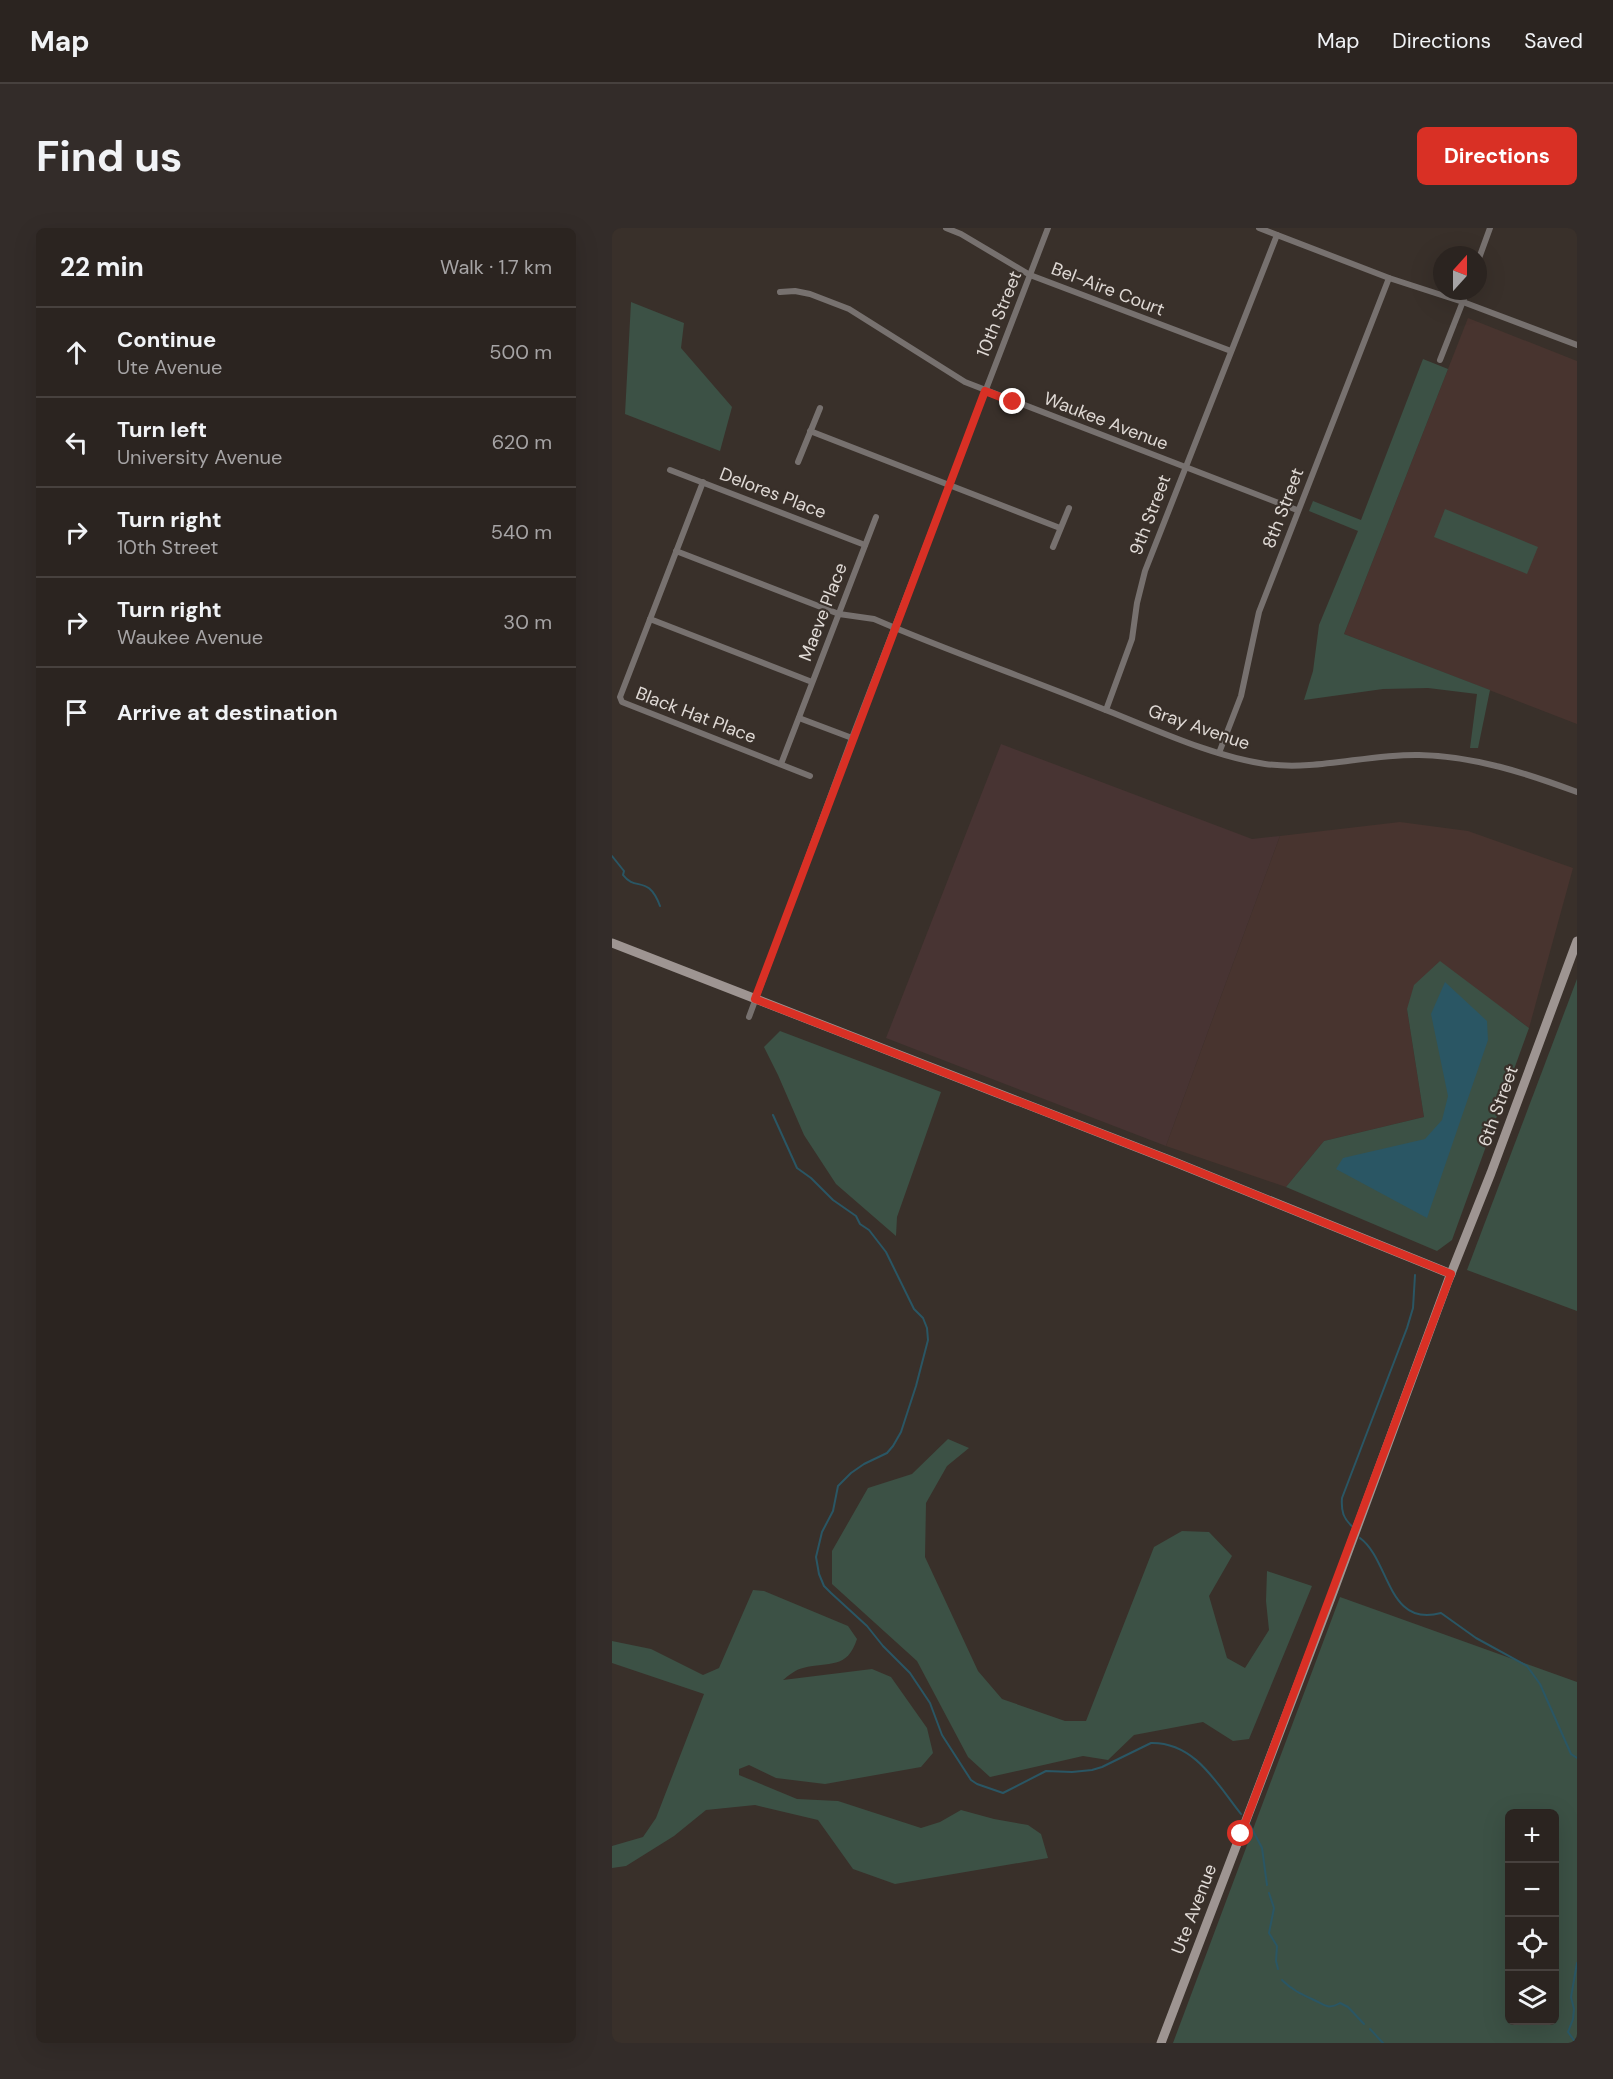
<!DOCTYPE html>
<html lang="en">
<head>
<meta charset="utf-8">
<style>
  :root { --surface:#2b2420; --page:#332c29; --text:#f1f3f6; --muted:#a6a4a5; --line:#47413e; --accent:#d93025 }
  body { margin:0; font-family:"DM Sans",sans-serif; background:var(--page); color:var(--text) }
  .controls { position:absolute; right:18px; bottom:18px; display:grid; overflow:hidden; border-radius:9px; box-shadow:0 6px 24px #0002 }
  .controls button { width:54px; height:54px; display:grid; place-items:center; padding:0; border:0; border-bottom:2px solid var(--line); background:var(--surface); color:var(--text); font:30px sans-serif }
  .compass { position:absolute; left:821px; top:18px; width:54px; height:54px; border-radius:50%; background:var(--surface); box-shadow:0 6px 24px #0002; rotate:21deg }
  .stop { position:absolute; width:18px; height:18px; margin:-14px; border:4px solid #d93025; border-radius:50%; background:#fff }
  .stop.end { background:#d93025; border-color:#fff; box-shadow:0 2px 6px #0008 }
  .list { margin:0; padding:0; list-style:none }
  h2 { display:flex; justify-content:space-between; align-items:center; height:78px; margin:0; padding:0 24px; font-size:26px }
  h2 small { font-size:20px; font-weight:400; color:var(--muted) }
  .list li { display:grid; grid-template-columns:39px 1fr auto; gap:18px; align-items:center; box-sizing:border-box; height:90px; padding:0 24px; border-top:2px solid var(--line) }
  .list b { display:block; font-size:22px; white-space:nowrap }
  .list p { margin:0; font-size:20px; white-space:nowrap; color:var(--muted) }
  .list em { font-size:20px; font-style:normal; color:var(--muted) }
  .icon { flex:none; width:33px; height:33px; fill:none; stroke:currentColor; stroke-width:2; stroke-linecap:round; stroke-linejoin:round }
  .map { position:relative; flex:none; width:965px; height:1815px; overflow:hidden; border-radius:9px }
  header { display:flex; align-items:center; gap:36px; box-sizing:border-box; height:84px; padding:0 30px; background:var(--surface); border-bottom:2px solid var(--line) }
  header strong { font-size:28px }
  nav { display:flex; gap:33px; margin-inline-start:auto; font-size:21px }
  .intro { display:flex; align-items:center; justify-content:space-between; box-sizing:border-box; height:144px; padding:0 36px }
  h1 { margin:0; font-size:42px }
  .button { padding:15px 27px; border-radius:9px; background:var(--accent); color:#fff; font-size:21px; font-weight:700 }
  main { display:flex; gap:36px; padding:0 36px }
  aside { flex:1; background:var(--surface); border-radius:9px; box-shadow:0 6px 24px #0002 }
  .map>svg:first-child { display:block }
</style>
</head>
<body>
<header>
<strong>Map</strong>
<nav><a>Map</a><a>Directions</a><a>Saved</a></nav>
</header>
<div class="intro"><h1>Find us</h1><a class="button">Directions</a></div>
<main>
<aside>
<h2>22 min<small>Walk · 1.7 km</small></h2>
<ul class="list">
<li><svg class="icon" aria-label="ahead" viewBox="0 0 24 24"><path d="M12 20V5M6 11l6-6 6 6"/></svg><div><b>Continue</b><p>Ute Avenue</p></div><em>500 m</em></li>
<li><svg class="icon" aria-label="left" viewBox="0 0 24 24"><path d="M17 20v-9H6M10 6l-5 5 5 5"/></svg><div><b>Turn left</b><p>University Avenue</p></div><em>620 m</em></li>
<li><svg class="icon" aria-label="right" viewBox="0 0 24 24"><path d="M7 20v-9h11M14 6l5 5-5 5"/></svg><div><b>Turn right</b><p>10th Street</p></div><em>540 m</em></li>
<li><svg class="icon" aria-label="right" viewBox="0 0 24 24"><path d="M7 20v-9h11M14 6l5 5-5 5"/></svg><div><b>Turn right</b><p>Waukee Avenue</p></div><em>30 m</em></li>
<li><svg class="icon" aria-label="arrive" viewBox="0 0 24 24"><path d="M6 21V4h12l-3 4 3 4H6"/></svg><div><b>Arrive at destination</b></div></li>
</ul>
</aside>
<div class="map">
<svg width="965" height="1815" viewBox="0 0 965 1815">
  <rect width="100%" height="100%" fill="#39302a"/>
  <polygon fill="#483433" points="389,516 640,611 668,608 554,918 274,810"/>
  <g fill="#48342f">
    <polygon points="856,90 965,133 965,496 732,406"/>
    <polygon points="788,594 856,603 961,640 917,800 904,790 795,781 812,889 712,913 674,959 554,918 668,608"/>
  </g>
  <g fill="#3c5145" fill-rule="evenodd">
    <polygon points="19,74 72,95 69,120 120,179 108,223 13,186"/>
    <polygon points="811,131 836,141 732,406 878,462 866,520 858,520 865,466 816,460 771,461 692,472 701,443 707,397 746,303 697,283 701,273 749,292"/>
    <polygon points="833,281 926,319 915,346 822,309"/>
    <polygon points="828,733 917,800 840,1012 825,1023 674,959 712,913 812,889 795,781 802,757"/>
    <polygon points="965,751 965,1083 855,1042"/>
    <polygon points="168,803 329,864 285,989 284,1008 224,956 192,907 166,847 152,819"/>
    <polygon points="336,1211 357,1220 335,1238 314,1275 313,1329 366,1443 390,1471 453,1493 474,1493 542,1319 570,1303 597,1304 620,1328 597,1368 615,1430 633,1440 657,1402 654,1373 655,1343 700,1358 637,1511 621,1513 591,1494 522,1507 496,1532 471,1528 378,1549 356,1529 305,1433 220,1356 220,1323 256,1260 300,1246"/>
    <path d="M141,1362l11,1 84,35 9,13c-10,31 -28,22 -54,29 -7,1 -15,8 -20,12l89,-11 19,8 36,51 6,25 -12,14 -96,17 -49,-6 -27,-13 -10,4v6l58,24 41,2 83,27 19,-6 21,-12 33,9 34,6 13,9 7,24 -153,26 -42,-15 -35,-49 -63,-15 -49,5 -32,26 -48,30 -14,2v-22l31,-9 13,-19 48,-124 -92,-31v-22l39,8 52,26 16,-7z"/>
    <path d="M728,1369l237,85v361h-404zM897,1586h45v206h-45z"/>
  </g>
  <polygon fill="#2a5664" points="833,754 875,793 876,812 815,990 724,941 731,930 813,911 830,892 836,868 819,786"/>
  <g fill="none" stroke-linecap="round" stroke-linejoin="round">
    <g stroke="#2a5664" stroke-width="2">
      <path d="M0,628l12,15 -1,4c13,17 25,-1 37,31"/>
      <path d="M161,887l24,53 14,10 22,22 23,16 4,8 9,6 17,22 28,57 9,9 4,10 1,12 -12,46 -15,46 -8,14 -6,7 -23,11 -13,9 -13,13 -5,25 -11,21 -6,25 3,17 5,12 7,7 36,33 16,20 27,27 20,30 12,32 29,45 6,4 26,9 43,-22 26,1 20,-2 10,-3 49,-24c44,-1 66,41 90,71"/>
      <path d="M742,1300c-11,-9 -13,-17 -12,-30l65,-170 6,-20 2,-33"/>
      <path d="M748,1310c30,22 27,90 81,75l35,25 51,28 13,18 31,70 6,4"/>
      <polyline points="638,1597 650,1620 655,1657"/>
      <polyline points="657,1665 662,1680 657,1705 665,1718 664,1733 666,1741"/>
      <path d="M670,1752c10,10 19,14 32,20 11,5 14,10 26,3l8,4 16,17"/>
      <polyline points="758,1801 771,1815"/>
      <polyline points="964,1815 956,1804 961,1791 962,1781 959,1769 965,1735"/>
    </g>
    <g stroke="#77716f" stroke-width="6">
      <polyline points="334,0 349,6 418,47 619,123"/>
      <polyline points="647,0 777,50 851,74 965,117"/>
      <polyline points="866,33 878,0"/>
      <polyline points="168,64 183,63 198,66 237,81 353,154 685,282"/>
      <polyline points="828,132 855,63"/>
      <polyline points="198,203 448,300"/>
      <polyline points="186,234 208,180"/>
      <polyline points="58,242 253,317"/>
      <polyline points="91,254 8,469 10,474 198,548"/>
      <polyline points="441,319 457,280"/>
      <path d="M64,323l163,63 35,5c74,32 150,58 224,88 52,20 112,49 167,57 52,7 102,-10 154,-9 55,1 107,18 158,37"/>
      <polyline points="38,391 200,454"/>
      <polyline points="494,482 520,411 525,375 533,343 665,7"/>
      <polyline points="187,490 240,510"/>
      <polyline points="607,525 629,468 647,384 777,50"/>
      <polyline points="169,536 264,289"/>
      <polyline points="137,789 240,510 436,0"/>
    </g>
    <g stroke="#9e9592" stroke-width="9">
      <polyline points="0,715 560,933 839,1046"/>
      <polyline points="549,1815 719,1370 836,1053 879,945 965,713"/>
    </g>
  </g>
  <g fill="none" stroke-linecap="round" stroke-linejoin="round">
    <polyline stroke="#d93025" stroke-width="8" points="401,174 373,163 143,771 560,933 839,1046 629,1606"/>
  </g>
  <g text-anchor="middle" stroke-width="4.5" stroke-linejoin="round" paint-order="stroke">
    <g font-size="18" fill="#e0dad6" stroke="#39302a">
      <text transform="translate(496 61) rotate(21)" y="6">Bel-Aire Court</text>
      <text transform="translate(387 86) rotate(-68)" y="6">10th Street</text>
      <text transform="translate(494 193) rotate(21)" y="6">Waukee Avenue</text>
      <text transform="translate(161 265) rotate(21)" y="6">Delores Place</text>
      <text transform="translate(671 280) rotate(-69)" y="6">8th Street</text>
      <text transform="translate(538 287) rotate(-69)" y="6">9th Street</text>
      <text transform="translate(211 384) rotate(-69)" y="6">Maeve Place</text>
      <text transform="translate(84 487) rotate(21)" y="6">Black Hat Place</text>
      <text transform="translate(587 499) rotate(19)" y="6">Gray Avenue</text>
      <text transform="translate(886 878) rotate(-70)" y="6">6th Street</text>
      <text transform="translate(582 1681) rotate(-69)" y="6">Ute Avenue</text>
    </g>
  </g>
</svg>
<div class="controls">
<button>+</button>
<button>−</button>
<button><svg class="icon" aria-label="locate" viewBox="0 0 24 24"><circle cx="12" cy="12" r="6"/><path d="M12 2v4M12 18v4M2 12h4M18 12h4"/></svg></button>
<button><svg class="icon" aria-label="layers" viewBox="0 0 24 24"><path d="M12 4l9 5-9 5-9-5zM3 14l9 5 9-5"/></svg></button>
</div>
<svg class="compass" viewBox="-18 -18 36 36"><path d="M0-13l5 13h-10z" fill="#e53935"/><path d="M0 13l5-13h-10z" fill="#a6a4a5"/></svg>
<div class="stop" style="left:629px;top:1606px"></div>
<div class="stop end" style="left:401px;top:174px"></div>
</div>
</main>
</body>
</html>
